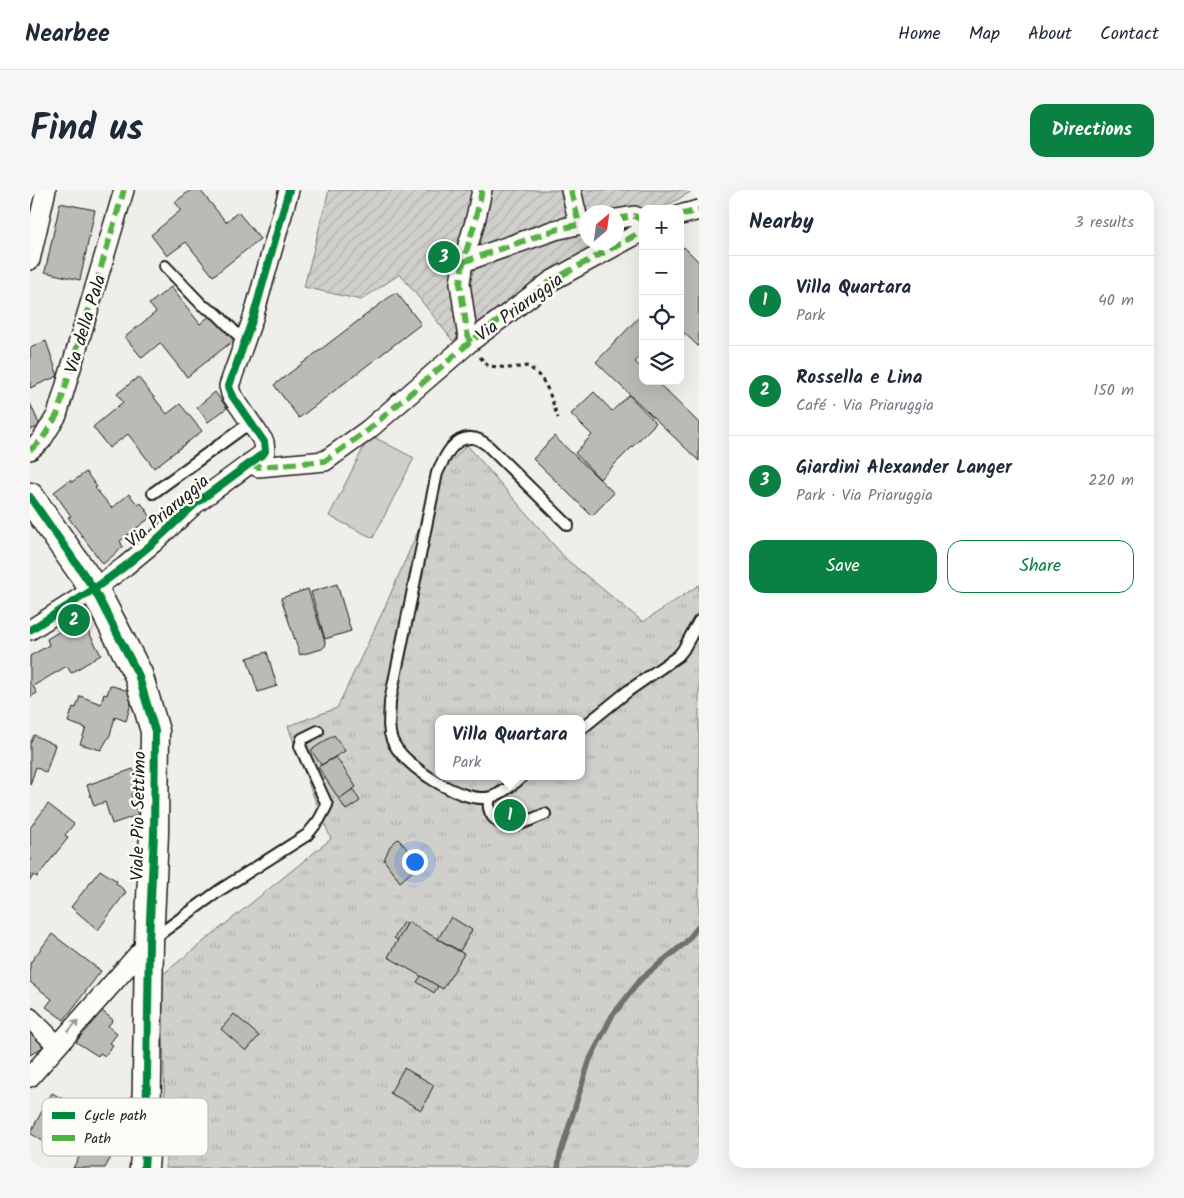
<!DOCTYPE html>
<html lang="en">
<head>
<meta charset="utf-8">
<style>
  :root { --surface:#fff; --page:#f6f6f7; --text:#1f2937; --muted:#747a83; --line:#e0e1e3; --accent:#0b8043 }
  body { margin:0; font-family:Kalam,sans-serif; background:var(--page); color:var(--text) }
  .controls { position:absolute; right:15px; top:15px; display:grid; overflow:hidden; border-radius:10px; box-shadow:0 5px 20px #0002 }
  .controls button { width:45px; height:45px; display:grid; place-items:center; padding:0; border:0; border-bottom:1px solid var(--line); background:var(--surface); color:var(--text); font:25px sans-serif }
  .compass { position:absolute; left:549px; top:15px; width:45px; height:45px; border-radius:50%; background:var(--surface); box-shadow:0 5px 20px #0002; rotate:29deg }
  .you { position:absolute; left:384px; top:671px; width:18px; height:18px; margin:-12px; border:4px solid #fff; border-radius:50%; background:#1a73e8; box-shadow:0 0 0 8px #1a73e833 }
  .badge { display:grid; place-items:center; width:32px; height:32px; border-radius:50%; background:var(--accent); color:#fff; font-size:16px; font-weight:700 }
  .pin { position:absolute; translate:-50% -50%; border:2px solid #fff; box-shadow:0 1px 5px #0006 }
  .popup { position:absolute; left:405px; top:525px; width:150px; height:65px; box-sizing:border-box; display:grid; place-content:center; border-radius:10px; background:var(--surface); filter:drop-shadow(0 1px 4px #0005); font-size:16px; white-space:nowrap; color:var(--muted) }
  .popup b { font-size:19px; color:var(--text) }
  .popup::after { content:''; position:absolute; left:50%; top:100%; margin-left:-10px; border:10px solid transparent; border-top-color:var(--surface) }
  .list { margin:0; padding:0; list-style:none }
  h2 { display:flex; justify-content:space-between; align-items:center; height:65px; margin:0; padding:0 20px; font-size:21px }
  h2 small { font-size:16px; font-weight:400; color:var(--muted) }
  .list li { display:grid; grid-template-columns:32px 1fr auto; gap:15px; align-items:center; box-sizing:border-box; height:90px; padding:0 20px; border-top:1px solid var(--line) }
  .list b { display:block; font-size:19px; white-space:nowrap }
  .list p { margin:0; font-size:16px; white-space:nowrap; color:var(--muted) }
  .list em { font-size:16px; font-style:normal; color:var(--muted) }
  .actions { display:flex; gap:10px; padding:15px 20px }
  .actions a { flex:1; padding:11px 0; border:1px solid var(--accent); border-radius:15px; text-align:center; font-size:18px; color:var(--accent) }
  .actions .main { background:var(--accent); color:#fff }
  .icon { flex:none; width:28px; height:28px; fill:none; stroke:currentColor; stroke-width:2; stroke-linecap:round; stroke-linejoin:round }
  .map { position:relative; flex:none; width:669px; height:978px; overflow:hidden; border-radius:15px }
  header { display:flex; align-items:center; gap:30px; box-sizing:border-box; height:70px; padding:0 25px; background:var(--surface); border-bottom:1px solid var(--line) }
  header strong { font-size:24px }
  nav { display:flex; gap:28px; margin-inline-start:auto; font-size:18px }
  .intro { display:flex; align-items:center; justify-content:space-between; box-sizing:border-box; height:120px; padding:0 30px }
  h1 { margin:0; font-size:35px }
  .button { padding:12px 22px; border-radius:15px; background:var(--accent); color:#fff; font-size:18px; font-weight:700 }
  main { display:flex; gap:30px; padding:0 30px }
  aside { flex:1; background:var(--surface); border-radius:15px; box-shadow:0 5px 20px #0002 }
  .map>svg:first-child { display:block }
</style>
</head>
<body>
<header>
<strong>Nearbee</strong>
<nav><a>Home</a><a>Map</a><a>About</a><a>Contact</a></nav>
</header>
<div class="intro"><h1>Find us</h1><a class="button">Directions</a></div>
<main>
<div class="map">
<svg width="669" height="978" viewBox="0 0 669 978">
  <defs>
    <pattern id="park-tufts" width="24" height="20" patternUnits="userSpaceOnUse" patternTransform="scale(1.25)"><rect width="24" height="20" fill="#d0cfcc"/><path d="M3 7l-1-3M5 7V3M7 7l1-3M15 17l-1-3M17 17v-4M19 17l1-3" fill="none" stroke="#b2b1af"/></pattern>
    <pattern id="garden-furrows" width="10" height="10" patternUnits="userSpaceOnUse" patternTransform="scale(1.25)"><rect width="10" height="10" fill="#d0cfcc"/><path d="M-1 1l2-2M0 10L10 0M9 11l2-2" fill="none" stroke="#b2b1af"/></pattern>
  </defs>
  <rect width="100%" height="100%" fill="#f0eeea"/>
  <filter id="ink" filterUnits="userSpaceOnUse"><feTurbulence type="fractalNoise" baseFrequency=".02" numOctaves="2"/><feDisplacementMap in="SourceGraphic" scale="10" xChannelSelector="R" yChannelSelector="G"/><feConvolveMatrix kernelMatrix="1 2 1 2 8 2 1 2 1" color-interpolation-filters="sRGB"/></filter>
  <g filter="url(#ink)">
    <polygon fill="#d0cfcc" stroke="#767674" points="340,245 384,268 343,348 299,326"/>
    <path fill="url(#park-tufts)" stroke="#767674" fill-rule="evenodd" d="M437,255l100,115 76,62 56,-37v583h-533l-4,-193 169,-136 -20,-49 -23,-64 49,-18 47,-99 62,-142zM409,529h142v57h-142z"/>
    <polygon fill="url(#garden-furrows)" stroke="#767674" points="299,0 664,0 631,19 613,19 613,29 587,44 586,22 556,22 556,52 572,53 521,81 423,151 370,84 331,110 274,97"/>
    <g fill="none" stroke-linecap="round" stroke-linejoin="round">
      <polyline stroke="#706f6d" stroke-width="5.5" points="528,978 530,965 560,869 582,826 612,788 655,753 669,736"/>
    </g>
    <g fill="#bbbab6" stroke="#1c1c1c">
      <polygon points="161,0 170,0 196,32 208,22 230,49 183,86 156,52 137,66 121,45 151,20 145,12"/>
      <polygon points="30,13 65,20 50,90 15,82"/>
      <polygon points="654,57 669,72 669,157 650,139 650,61"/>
      <polygon points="141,97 170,134 183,123 204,150 157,187 130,153 112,168 95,147 126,122 119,114"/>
      <polygon points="366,102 391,134 269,228 244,195"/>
      <polygon points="613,123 613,164 605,172 613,179 613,191 626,191 669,233 669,271 566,172"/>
      <polygon points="16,151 28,186 0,198 0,158"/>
      <polygon points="108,187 137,224 150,214 172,241 124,278 98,244 79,258 63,237 93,212 87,204"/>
      <polygon points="185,202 197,218 178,232 167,217"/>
      <polygon points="564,202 582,221 599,205 626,233 570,289 545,263 562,245 541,224"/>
      <polygon points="0,213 10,236 0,240"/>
      <polygon points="524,246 584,303 562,326 503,269"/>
      <polygon points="56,282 67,297 65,298 82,318 99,304 108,315 111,313 121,327 90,351 93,357 73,374 38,327 41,326 24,302 40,290 42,292"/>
      <polygon points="307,394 321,441 295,449 281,402"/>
      <polygon points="278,399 296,455 292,459 270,465 251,408"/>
      <polygon points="47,431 54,441 57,439 71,465 41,483 37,476 3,496 7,503 0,507 0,466 19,455 17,449"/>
      <polygon points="237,462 247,496 228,502 217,468"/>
      <polygon points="80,495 104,503 96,531 85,527 80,545 71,560 50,554 56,538 38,532 43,517 46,518 50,506 71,514 74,504 77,505"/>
      <polygon points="4,545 25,555 16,583 6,577 0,595 0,553"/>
      <polygon points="304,545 315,561 291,575 281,560"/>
      <polygon points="306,567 326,597 309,609 288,577"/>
      <polygon points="103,579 111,600 101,604 108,625 82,634 75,612 64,616 57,595"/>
      <polygon points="323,599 330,611 316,620 309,609"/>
      <polygon points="18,614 44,634 35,645 38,648 7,687 4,685 0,690 0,638"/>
      <polygon points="368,649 391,674 370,692 354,670 360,656"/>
      <polygon points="70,680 87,691 86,693 96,702 68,740 41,717"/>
      <polygon points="421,727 442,740 430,761 408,749"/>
      <polygon points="373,732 377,734 368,750 364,748"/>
      <polygon points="378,732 434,764 413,799 358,767"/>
      <polygon points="22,744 71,781 34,830 16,817 22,809 0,792 0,773"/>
      <polygon points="391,786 408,796 404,803 387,792"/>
      <polygon points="71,820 83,830 78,836 87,844 80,853 83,855 75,866 70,863 68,866 46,852"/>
      <polygon points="204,824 229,846 216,861 191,839"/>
      <polygon points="0,838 13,857 0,865"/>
      <polygon points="374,878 404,895 391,920 360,903"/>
      <polygon points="22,903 51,919 28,961 0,943"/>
      <polygon points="68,932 93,946 75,978 43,978"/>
    </g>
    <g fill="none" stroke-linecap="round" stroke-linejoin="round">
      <g stroke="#1c1c1c" stroke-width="14">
        <g id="lane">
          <polyline points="135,76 172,115 187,124 215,152"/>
          <polyline points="123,303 221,232"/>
          <polyline points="551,539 598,501 648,466 653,460 669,431"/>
          <path d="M493,586c-9,8 -21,18 -32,21 -28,8 -89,-32 -99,-57 -5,-12 -2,-26 -2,-39l47,-228c7,-14 16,-37 35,-35 5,0 11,4 15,7l81,80"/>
          <path d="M460,608c-2,7 -2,12 3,19 14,18 35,3 52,-3"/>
          <polyline points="124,748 190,700 277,645 289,630 297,615 270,556 272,549 288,541"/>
        </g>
      </g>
      <g stroke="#1c1c1c" stroke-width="22">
        <g id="street">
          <polyline points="541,0 549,34"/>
          <polyline points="650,25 669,20"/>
          <polyline points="586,29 604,26 613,30"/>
          <polyline points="0,70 16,0"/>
          <polyline points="433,72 525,40 556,33"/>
          <polyline points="440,152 437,142 430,93 433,72 445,32 452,0"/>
          <polyline points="0,260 11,251 27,225 94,0"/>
          <polyline points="220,273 228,277 295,271 338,240 440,152 521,91 613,41"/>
          <polyline points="0,440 64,399 94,377 123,353 165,314 234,263 235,261 234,252 201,204 199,196 223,128 259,0"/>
          <polyline points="0,828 27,855"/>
          <polyline points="0,887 119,752"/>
        </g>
      </g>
      <g stroke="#1c1c1c" stroke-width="31">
        <polyline id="secondary" points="0,307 64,399 108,484 125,541 124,644 119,752 116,951 114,978"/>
      </g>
      <path stroke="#1c1c1c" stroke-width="3" stroke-dasharray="4 4" stroke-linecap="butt" d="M450,167l8,9 22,2 18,-2c20,14 22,30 30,52"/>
      <use href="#lane" stroke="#fdfcf7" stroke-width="10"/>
      <use href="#street" stroke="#fdfcf7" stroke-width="19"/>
      <use href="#secondary" stroke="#fdfcf7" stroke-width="28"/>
      <g stroke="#55b145" stroke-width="6" stroke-dasharray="12 6" stroke-linecap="butt">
        <polyline points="541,0 549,34"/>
        <polyline points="650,25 669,20"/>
        <polyline points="586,29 604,26 613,30"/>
        <polyline points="433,72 525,40 556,33"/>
        <polyline points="440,152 437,142 430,93 433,72 445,32 452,0"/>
        <polyline points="0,260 11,251 27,225 94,0"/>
        <polyline points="220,273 228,277 295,271 338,240 440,152 521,91 613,41"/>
      </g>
      <g stroke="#fdfcf7" stroke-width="11">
        <g id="cycleway">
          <polyline points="0,307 64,399 108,484 125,541 124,644 119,752 116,951 114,978"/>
          <polyline points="0,440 64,399 94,377 123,353 165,314 234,263 235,261 234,252 201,204 199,196 223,128 259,0"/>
        </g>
      </g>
      <use href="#cycleway" stroke="#00873e" stroke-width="8"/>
    </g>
    <defs><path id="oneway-shaft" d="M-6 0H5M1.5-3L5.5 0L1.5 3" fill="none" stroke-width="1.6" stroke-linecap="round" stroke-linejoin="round" transform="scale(1.25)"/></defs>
    <use stroke="#989794" href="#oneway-shaft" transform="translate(43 836) rotate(-48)"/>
  </g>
  <g text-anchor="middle" stroke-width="5" stroke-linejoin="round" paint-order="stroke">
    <g font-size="18" fill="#1c1c1c" stroke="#fdfcf7">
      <text transform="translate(489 117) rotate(-36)" y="6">Via Priaruggia</text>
      <text transform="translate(55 134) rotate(-73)" y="6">Via della Pala</text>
      <text transform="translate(137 321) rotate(-40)" y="6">Via Priaruggia</text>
      <text transform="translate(108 626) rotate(-89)" y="6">Viale Pio Settimo</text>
    </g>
  </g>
  <rect x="12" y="908" width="166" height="58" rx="8" fill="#fdfcf7" stroke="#bab9b5" stroke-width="1"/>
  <rect x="22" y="922" width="23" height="7" fill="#00873e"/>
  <rect x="22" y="945" width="23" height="6" fill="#55b145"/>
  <g font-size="14" fill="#1c1c1c">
    <text x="54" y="930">Cycle path</text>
    <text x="54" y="953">Path</text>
  </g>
</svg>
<div class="controls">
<button>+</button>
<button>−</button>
<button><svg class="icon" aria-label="locate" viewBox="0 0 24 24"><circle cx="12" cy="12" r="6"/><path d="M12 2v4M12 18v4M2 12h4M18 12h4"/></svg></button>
<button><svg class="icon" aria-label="layers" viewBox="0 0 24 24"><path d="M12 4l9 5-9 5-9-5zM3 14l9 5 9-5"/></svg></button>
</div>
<svg class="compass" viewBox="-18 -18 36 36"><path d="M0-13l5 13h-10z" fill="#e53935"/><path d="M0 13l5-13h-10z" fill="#747a83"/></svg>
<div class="you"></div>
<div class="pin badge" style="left:480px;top:625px">1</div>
<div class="popup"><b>Villa Quartara</b>Park</div>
<div class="pin badge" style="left:44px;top:430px">2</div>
<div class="pin badge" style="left:414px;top:67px">3</div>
</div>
<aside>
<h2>Nearby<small>3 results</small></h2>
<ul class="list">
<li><span class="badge">1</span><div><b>Villa Quartara</b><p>Park</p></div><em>40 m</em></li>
<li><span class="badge">2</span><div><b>Rossella e Lina</b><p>Café · Via Priaruggia</p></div><em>150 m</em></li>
<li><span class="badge">3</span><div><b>Giardini Alexander Langer</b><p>Park · Via Priaruggia</p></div><em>220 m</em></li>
</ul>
<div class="actions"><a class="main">Save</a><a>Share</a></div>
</aside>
</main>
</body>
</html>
